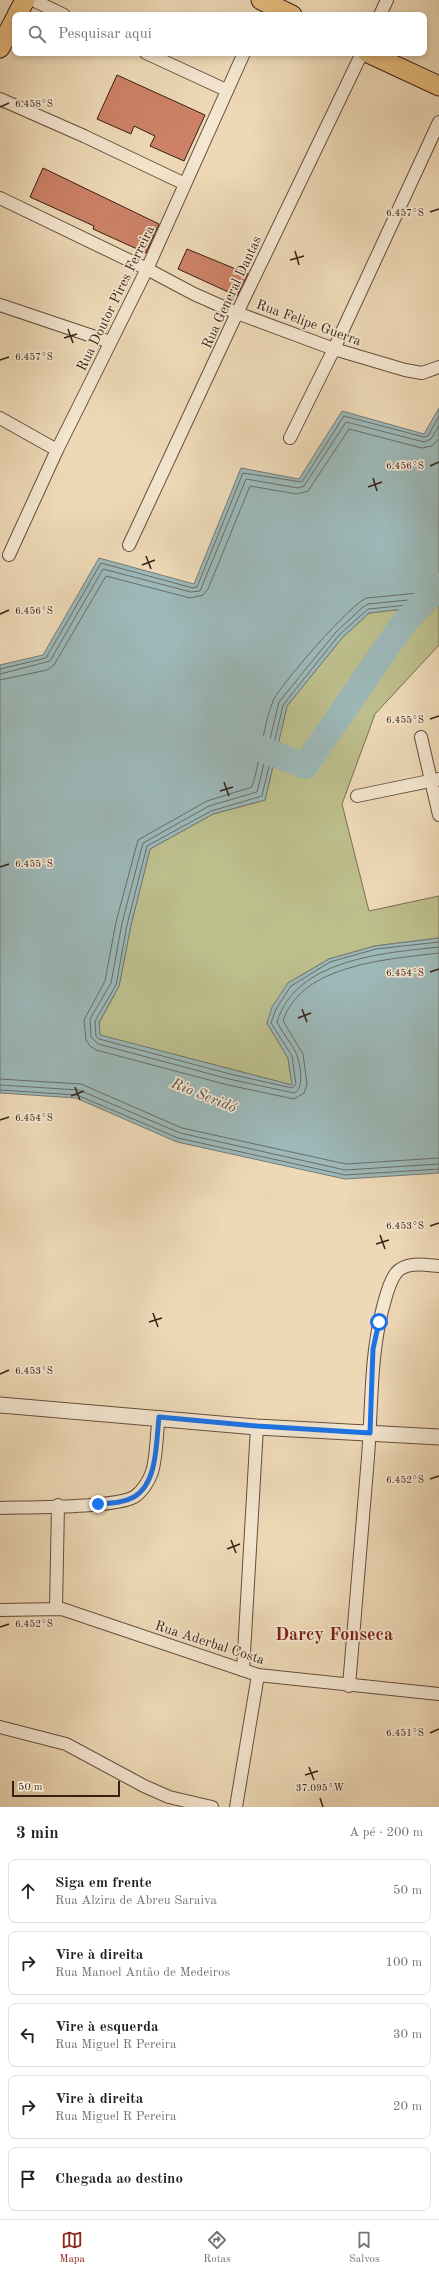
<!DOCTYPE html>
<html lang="pt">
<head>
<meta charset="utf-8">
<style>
  :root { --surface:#fff; --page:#f2f2f2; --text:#202124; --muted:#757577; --line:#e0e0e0; --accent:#8f2418 }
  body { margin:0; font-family:"Old Standard TT",serif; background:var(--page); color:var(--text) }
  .scale { position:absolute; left:12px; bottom:10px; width:108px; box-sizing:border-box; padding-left:4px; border:2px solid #371f14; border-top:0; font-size:11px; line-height:14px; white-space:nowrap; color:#371f14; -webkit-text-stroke:3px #f4e6d0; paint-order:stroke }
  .stop { position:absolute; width:12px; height:12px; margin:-9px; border:3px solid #1a73e8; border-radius:50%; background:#fff }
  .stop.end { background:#1a73e8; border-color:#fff; box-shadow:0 1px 4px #0008 }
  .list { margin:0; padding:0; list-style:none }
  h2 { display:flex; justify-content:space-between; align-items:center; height:52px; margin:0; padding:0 16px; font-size:17px }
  h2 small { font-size:13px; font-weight:400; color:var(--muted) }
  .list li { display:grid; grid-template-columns:26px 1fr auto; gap:12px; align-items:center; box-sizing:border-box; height:64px; margin:0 8px 8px; padding:0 8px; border:1px solid var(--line); border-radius:8px }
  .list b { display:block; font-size:15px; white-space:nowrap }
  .list p { margin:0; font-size:13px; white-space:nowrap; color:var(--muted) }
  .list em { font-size:13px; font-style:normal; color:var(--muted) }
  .icon { flex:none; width:22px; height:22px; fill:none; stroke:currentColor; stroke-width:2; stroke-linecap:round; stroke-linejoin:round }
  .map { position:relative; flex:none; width:439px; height:1807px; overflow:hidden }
  .search { position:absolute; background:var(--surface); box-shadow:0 2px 6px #0003; left:12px; right:12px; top:12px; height:44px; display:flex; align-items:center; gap:10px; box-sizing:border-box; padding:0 14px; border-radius:8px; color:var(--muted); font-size:15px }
  .sheet { height:412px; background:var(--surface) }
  nav { display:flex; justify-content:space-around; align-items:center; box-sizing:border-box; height:56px; border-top:1px solid var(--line); background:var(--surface); font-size:11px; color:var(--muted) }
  nav a { display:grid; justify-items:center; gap:2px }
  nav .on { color:var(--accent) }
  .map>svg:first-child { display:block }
</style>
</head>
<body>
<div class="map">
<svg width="439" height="1807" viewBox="0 0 439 1807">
  <rect width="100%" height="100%" fill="#eed9b7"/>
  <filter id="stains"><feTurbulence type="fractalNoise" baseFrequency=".005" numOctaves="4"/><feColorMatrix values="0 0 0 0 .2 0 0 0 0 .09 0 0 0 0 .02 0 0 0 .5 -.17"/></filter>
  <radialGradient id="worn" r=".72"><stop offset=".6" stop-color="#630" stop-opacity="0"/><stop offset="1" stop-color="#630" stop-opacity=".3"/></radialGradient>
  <polygon fill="#bcbe8c" stroke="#7a6e50" points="439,605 439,645 375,714 342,804 369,911 439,896 439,938 375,946 329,959 288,983 267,1023 288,1058 292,1085 99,1035 99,1023 119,986 131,925 150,849 213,814 265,800 287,706 342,638 369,613"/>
  <polygon fill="#9cb8b8" stroke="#747b76" points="439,408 439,605 369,613 342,638 287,706 265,800 213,814 150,849 131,925 119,986 99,1022 100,1035 292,1085 288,1058 267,1023 272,1007 288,983 329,959 375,946 439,938 439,1173 345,1179 177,1142 76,1098 0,1093 0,665 43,655 99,558 194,584 241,468 299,479 342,411 424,434"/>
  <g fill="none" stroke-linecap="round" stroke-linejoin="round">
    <g stroke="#6a6c66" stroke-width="1">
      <path d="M439,591l-72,7c-15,4 -88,88 -94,103 -11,27 -12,59 -21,86l-45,14 -69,39 -22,82 -11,59 -21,39 2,20 4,6 6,4 132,35 66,14 10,-6 3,-9 -4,-30 -20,-33c18,-57 107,-62 156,-68"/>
      <path d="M439,597l-71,7 -5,3 -27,25 -57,70 -22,90 -48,14 -66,37 -21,80 -11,60 -21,36 1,18 7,7 131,35 65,14c11,-5 6,-28 3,-38 -5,-12 -15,-22 -20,-33 19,-63 107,-69 162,-75"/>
      <polyline points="439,602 368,609 339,635 283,705 262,796 211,811 147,846 127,925 116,985 95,1021 96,1036 99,1039 230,1074 292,1088 296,1084 292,1056 271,1023 276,1009 291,986 330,962 376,949 439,942"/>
      <polyline points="0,669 46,658 101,563 193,588 197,587 243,473 302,482 344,416 424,437 428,436 439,416"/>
      <polyline points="0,674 50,661 103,569 191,592 200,591 246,479 298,488 304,486 346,422 424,442 431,439 439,426"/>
      <polyline points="0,680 47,670 54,665 106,576 190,598 203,595 208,589 250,486 297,494 308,491 349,429 422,448 432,446 439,439"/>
      <polyline points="0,1079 81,1084 182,1128 346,1164 439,1158"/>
      <polyline points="0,1085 79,1090 180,1133 345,1170 439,1164"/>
      <polyline points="0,1090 77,1095 178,1138 345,1175 439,1169"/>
    </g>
    <polyline stroke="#9cb8b8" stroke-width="26" points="245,753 254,746 305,766 403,624 439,586"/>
  </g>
  <g fill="#cd8267" stroke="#371f14">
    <polygon points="117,75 205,115 184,161 150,146 155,136 134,126 131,134 97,119"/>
    <polygon points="43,168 159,224 146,253 93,229 94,226 30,197"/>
    <polygon points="187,249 248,274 237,296 178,269"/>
  </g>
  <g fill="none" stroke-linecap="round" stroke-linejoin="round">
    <g stroke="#654e3d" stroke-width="14">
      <g id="minor">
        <polyline points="33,0 64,15"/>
        <polyline points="380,15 387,0"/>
        <polyline points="146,53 226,90"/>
        <polyline points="0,99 84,136 185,184"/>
        <polyline points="0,198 147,269 194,294 237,313 334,349 405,370 422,373 439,367"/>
        <polyline points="0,305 110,342"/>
        <polyline points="0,418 57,450"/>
        <polyline points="290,438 334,349 439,122"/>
        <polyline points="129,545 237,313 362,53"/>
        <polyline points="9,555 57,450 147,269 244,53"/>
        <polyline points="421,737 439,815"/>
        <polyline points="357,796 439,779"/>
        <path d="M0,1508c27,-1 114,0 134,-11 8,-5 15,-16 18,-25 5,-16 4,-37 7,-55"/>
        <polyline points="56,1608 58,1505"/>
        <polyline points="0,1610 62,1609 258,1675 439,1694"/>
        <polyline points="243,1670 257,1427"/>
        <path d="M349,1686c6,-77 13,-153 19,-229 4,-51 2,-101 15,-150 3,-11 6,-25 13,-34 10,-12 29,-8 43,-7"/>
        <polyline points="0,1727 66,1744 144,1786 169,1797 212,1807"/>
        <polyline points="236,1807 258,1675"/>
      </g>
    </g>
    <g stroke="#654e3d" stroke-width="17">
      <polyline id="tertiary" points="0,1405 257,1427 439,1437"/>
    </g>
    <g stroke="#371f14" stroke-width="21">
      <g id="primary">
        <polyline points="261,0 292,15"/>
        <polyline points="17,15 25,0"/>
        <polyline points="0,48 15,19"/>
        <polyline points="368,53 439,86"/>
      </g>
    </g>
    <use href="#minor" stroke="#f4e6d0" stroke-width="12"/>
    <use href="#tertiary" stroke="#f4e6d0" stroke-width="15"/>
    <use href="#primary" stroke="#e7bc7c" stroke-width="19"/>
  </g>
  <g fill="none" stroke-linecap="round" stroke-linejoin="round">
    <path stroke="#1a73e8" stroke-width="5" d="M98,1504c12,-1 25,-1 36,-7 24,-14 22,-55 25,-80l98,9 113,7 3,-84 6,-27"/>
  </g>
  <path fill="none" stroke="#371f14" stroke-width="1.5" d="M0,107l9,-4M430,212l9,-3M295,251l4,14M290,260l14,-4M68,329l5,14M64,338l13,-4M0,360l9,-3M430,466l9,-4M373,478l4,13M368,487l14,-5M146,556l5,13M142,565l13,-5M0,614l9,-4M430,719l9,-3M224,782l5,14M220,791l13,-4M0,867l9,-3M430,972l9,-3M302,1009l5,13M298,1018l13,-5M75,1087l5,13M71,1096l13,-5M0,1120l9,-3M430,1226l9,-3M380,1235l5,14M376,1244l13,-4M153,1313l5,14M149,1322l13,-4M0,1374l9,-4M430,1479l9,-3M231,1540l5,13M227,1549l13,-5M0,1627l9,-3M430,1733l9,-4M309,1767l5,13M305,1775l13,-4M320,1798l3,9"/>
  <g text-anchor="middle" stroke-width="3.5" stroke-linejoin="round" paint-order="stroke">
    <g font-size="14" fill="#371f14" stroke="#f4e6d0">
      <text transform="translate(231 292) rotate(-65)" y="5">Rua General Dantas</text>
      <text transform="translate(115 298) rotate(-64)" y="5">Rua Doutor Pires Ferreira</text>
      <text transform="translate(309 322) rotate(20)" y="5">Rua Felipe Guerra</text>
      <text transform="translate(210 1642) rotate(18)" y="5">Rua Aderbal Costa</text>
    </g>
    <g font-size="15" font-style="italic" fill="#554d45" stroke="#f4e6d0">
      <text transform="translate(204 1095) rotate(22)" y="5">Rio Seridó</text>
    </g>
    <g font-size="18" font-weight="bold" fill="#7a1f14" stroke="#f4e6d0">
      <text x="334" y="1640">Darcy Fonseca</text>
    </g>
  </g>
  <g font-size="10" text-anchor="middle" fill="#371f14" stroke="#f4e6d0" stroke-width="3.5" stroke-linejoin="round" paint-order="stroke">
    <text x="34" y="107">6.458°S</text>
    <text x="405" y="216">6.457°S</text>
    <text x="34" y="360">6.457°S</text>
    <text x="405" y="469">6.456°S</text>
    <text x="34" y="614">6.456°S</text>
    <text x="405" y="723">6.455°S</text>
    <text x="34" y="867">6.455°S</text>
    <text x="405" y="976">6.454°S</text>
    <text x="34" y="1121">6.454°S</text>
    <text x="405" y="1229">6.453°S</text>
    <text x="34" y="1374">6.453°S</text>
    <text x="405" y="1483">6.452°S</text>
    <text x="34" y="1627">6.452°S</text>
    <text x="405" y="1736">6.451°S</text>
    <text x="320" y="1791">37.095°W</text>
  </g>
  <rect width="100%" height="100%" filter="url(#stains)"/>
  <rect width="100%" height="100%" fill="url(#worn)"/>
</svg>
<div class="scale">50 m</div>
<div class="stop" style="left:379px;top:1322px"></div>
<div class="stop end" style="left:98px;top:1504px"></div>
<div class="search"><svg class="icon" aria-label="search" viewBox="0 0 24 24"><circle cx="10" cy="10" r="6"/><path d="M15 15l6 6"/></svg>Pesquisar aqui</div>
</div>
<section class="sheet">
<h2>3 min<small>A pé · 200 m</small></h2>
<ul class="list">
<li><svg class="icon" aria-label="ahead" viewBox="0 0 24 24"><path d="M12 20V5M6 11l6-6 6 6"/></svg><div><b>Siga em frente</b><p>Rua Alzira de Abreu Saraiva</p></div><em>50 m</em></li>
<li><svg class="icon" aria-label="right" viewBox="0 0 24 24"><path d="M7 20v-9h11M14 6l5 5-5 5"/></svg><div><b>Vire à direita</b><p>Rua Manoel Antão de Medeiros</p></div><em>100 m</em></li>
<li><svg class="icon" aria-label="left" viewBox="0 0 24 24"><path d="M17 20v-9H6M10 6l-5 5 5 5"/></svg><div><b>Vire à esquerda</b><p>Rua Miguel R Pereira</p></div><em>30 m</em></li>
<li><svg class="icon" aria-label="right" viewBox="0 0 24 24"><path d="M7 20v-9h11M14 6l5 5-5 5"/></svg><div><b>Vire à direita</b><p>Rua Miguel R Pereira</p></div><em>20 m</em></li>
<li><svg class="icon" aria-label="arrive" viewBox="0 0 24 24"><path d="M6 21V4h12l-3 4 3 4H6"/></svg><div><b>Chegada ao destino</b></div></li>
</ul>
</section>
<nav>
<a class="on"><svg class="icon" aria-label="map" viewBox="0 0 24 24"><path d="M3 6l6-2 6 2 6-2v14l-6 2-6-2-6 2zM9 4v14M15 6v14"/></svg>Mapa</a>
<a><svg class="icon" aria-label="directions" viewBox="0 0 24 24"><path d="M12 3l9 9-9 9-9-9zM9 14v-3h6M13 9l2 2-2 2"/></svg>Rotas</a>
<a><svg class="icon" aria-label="saved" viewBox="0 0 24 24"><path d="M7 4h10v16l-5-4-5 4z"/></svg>Salvos</a>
</nav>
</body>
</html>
